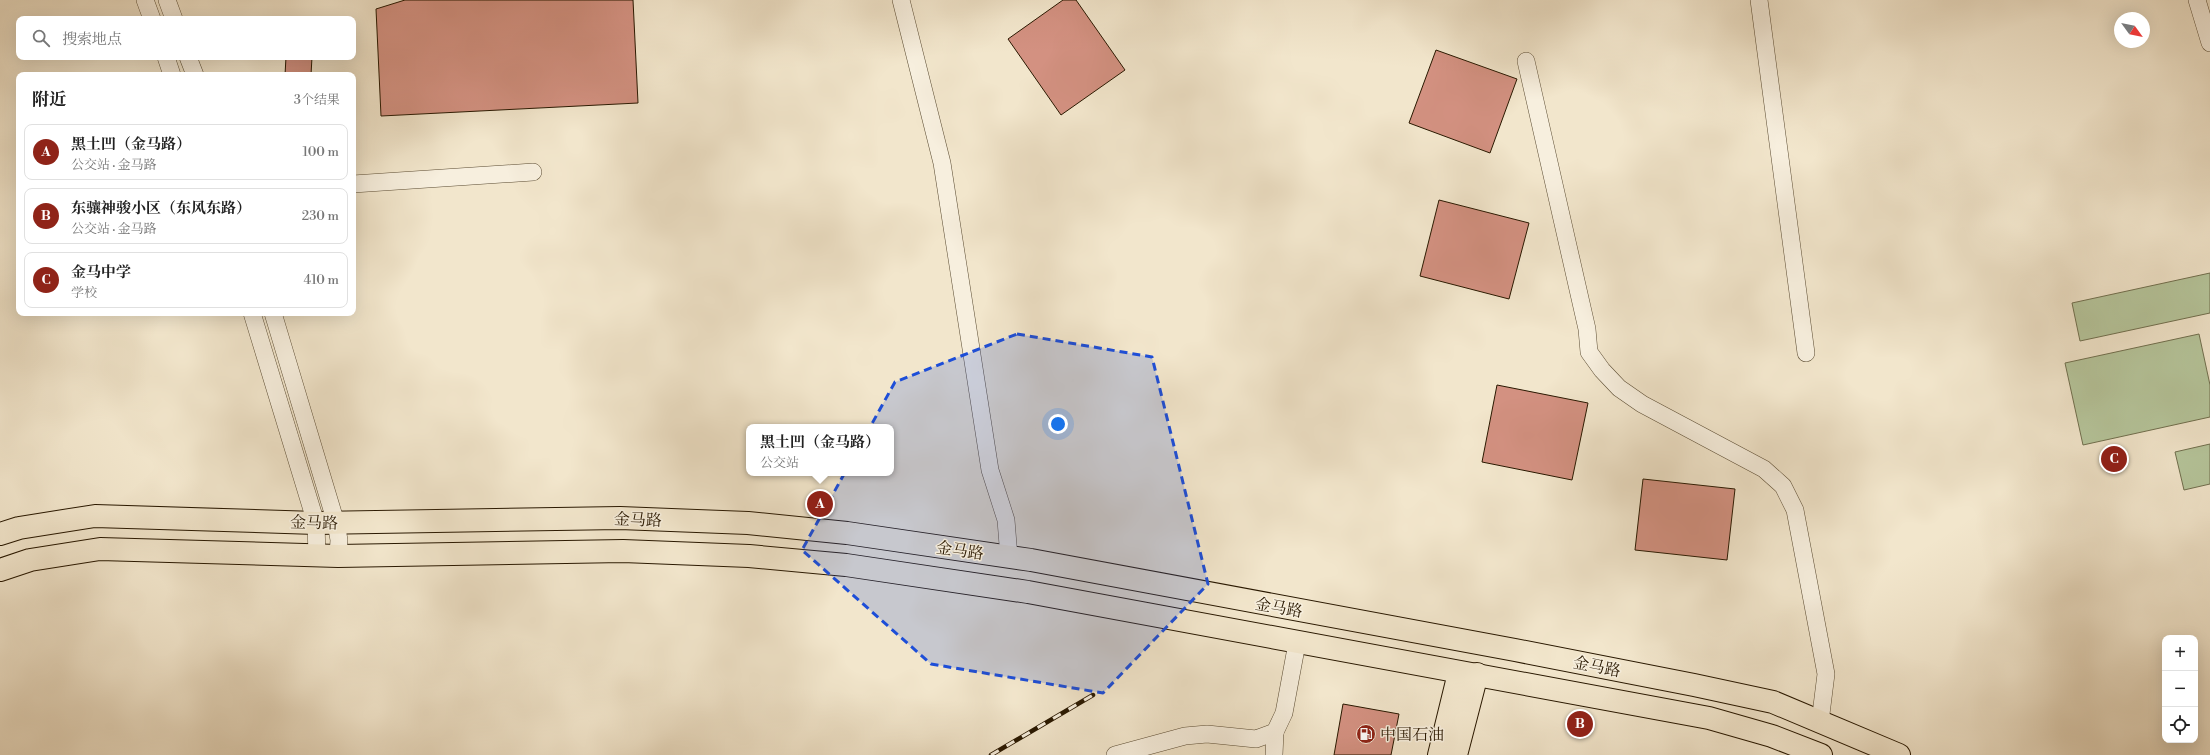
<!DOCTYPE html>
<html lang="zh">
<head>
<meta charset="utf-8">
<style>
  :root { --surface:#fff; --page:#f6f6f6; --text:#222; --muted:#767676; --line:#e0e0e0; --accent:#8f2418 }
  body { margin:0; font-family:"Libre Bodoni","Noto Serif SC",serif; background:var(--page); color:var(--text) }
  .controls { position:absolute; right:12px; bottom:12px; display:grid; overflow:hidden; border-radius:8px; box-shadow:0 4px 16px #0002 }
  .controls button { width:36px; height:36px; display:grid; place-items:center; padding:0; border:0; border-bottom:1px solid var(--line); background:var(--surface); color:var(--text); font:20px sans-serif }
  .compass { position:absolute; left:2114px; top:12px; width:36px; height:36px; border-radius:50%; background:var(--surface); box-shadow:0 4px 16px #0002; rotate:123deg }
  .you { position:absolute; left:1058px; top:424px; width:14px; height:14px; margin:-10px; border:3px solid #fff; border-radius:50%; background:#1a73e8; box-shadow:0 0 0 6px #1a73e833 }
  .badge { display:grid; place-items:center; width:26px; height:26px; border-radius:50%; background:var(--accent); color:#fff; font-size:13px; font-weight:700 }
  .pin { position:absolute; translate:-50% -50%; border:2px solid #fff; box-shadow:0 1px 4px #0006 }
  .popup { position:absolute; left:746px; top:424px; width:148px; height:52px; box-sizing:border-box; display:grid; place-content:center; border-radius:8px; background:var(--surface); filter:drop-shadow(0 1px 3px #0005); font-size:13px; white-space:nowrap; color:var(--muted) }
  .popup b { font-size:15px; color:var(--text) }
  .popup::after { content:''; position:absolute; left:50%; top:100%; margin-left:-8px; border:8px solid transparent; border-top-color:var(--surface) }
  .list { margin:0; padding:0; list-style:none }
  h2 { display:flex; justify-content:space-between; align-items:center; height:52px; margin:0; padding:0 16px; font-size:17px }
  h2 small { font-size:13px; font-weight:400; color:var(--muted) }
  .list li { display:grid; grid-template-columns:26px 1fr auto; gap:12px; align-items:center; box-sizing:border-box; height:56px; margin:0 8px 8px; padding:0 8px; border:1px solid var(--line); border-radius:8px }
  .list b { display:block; font-size:15px; white-space:nowrap }
  .list p { margin:0; font-size:13px; white-space:nowrap; color:var(--muted) }
  .list em { font-size:13px; font-style:normal; color:var(--muted) }
  .icon { flex:none; width:22px; height:22px; fill:none; stroke:currentColor; stroke-width:2; stroke-linecap:round; stroke-linejoin:round }
  .map { position:relative; flex:none; width:2210px; height:755px; overflow:hidden }
  .search { position:absolute; background:var(--surface); box-shadow:0 4px 16px #0002; left:16px; top:16px; width:340px; height:44px; display:flex; align-items:center; gap:10px; box-sizing:border-box; padding:0 14px; border-radius:8px; color:var(--muted); font-size:15px }
  .panel { position:absolute; background:var(--surface); box-shadow:0 4px 16px #0002; left:16px; top:72px; width:340px; height:244px; border-radius:8px }
  .map>svg:first-child { display:block }
</style>
</head>
<body>
<div class="map">
<svg width="2210" height="755" viewBox="0 0 2210 755">
  <rect width="100%" height="100%" fill="#f2e6cc"/>
  <filter id="stains"><feTurbulence type="fractalNoise" baseFrequency=".005" numOctaves="4"/><feColorMatrix values="0 0 0 0 .2 0 0 0 0 .09 0 0 0 0 .02 0 0 0 .5 -.17"/></filter>
  <radialGradient id="worn" r=".72"><stop offset=".6" stop-color="#630" stop-opacity="0"/><stop offset="1" stop-color="#630" stop-opacity=".3"/></radialGradient>
  <g fill="#b6c69c" stroke="#706f4e">
    <polygon points="2210,273 2210,313 2080,341 2072,303"/>
    <polygon points="2199,334 2210,385 2210,417 2083,445 2065,363"/>
    <polygon points="2210,444 2210,484 2184,490 2175,452"/>
  </g>
  <g fill="#d39181" stroke="#291800">
    <polygon points="405,0 633,0 638,103 381,116 376,9"/>
    <polygon points="1063,0 1076,0 1125,70 1061,115 1008,39"/>
    <polygon points="1436,50 1517,79 1490,153 1409,123"/>
    <polygon points="286,57 312,57 311,75 285,75"/>
    <polygon points="1439,200 1529,223 1509,299 1420,276"/>
    <polygon points="1497,385 1588,403 1572,480 1482,462"/>
    <polygon points="1643,479 1735,489 1727,560 1635,550"/>
    <polygon points="1343,704 1399,714 1391,755 1334,755"/>
  </g>
  <g fill="none" stroke-linecap="round" stroke-linejoin="round">
    <g stroke="#5b4c33" stroke-width="18">
      <g id="minor">
        <polyline points="145,0 152,19"/>
        <polyline points="167,0 174,19"/>
        <polyline points="901,0 942,163 990,470 1006,520 1009,557"/>
        <polyline points="1759,0 1806,353"/>
        <polyline points="2197,0 2210,43"/>
        <polyline points="166,57 172,75"/>
        <polyline points="188,57 195,75"/>
        <polyline points="1526,61 1587,329 1589,352 1602,370 1619,388 1642,404 1764,469 1783,486 1795,510 1826,674 1820,722"/>
        <polyline points="353,184 533,172"/>
        <polyline points="252,313 316,523 317,556"/>
        <polyline points="273,313 336,523 339,540 338,556"/>
        <polyline points="1115,755 1185,736 1207,734 1256,739 1275,732 1284,713 1297,643"/>
        <polyline points="1274,755 1275,732"/>
      </g>
    </g>
    <g stroke="#291800" stroke-width="24">
      <g id="major">
        <polyline points="0,534 19,528 95,516 316,523 620,518 748,523 847,533 1031,560 1515,650 1694,685 1773,702 1899,755"/>
        <polyline points="0,570 30,560 100,549 338,556 623,551 749,556 846,565 1028,592 1709,718 1772,736 1821,755"/>
        <polyline points="1439,755 1459,673"/>
        <polyline points="1456,755 1477,674"/>
      </g>
    </g>
    <use href="#minor" stroke="#f7efde" stroke-width="17"/>
    <use href="#major" stroke="#f2e6cc" stroke-width="22"/>
    <g stroke="#291800" stroke-width="4.5">
      <polyline id="rail" points="991,755 1093,695"/>
    </g>
    <use href="#rail" stroke="#f7efde" stroke-width="3" stroke-dasharray="9" stroke-linecap="butt"/>
  </g>
  <path fill="#1d4ed8" fill-opacity="0.2" stroke="#1d4ed8" stroke-width="3" stroke-dasharray="8 5" stroke-linejoin="round" d="M1017,334l135,23 56,227 -105,109 -172,-29 -129,-114 93,-168z"/>
  <defs>
    <g id="fuel-disc" transform="scale(1)"><circle r="9.5" fill="#8f2418" stroke="#f7efde"/><path d="M-5.5-6h7V0h2V4h1.3V-2.5L3-4.5l.8-.8L6-3V5H2.5V1h-1V6h-7ZM-4.2-4.7v3.2H.2V-4.7Z" fill="#fff"/></g>
  </defs>
  <g fill-rule="evenodd">
    <use href="#fuel-disc" x="1366" y="734"/>
  </g>
  <g text-anchor="middle" stroke-width="3" stroke-linejoin="round" paint-order="stroke">
    <g font-size="16" fill="#291800" stroke="#f7efde">
      <text transform="translate(638 519) rotate(2)" y="6">金马路</text>
      <text transform="translate(314 522) rotate(1)" y="6">金马路</text>
      <text transform="translate(960 550) rotate(8)" y="6">金马路</text>
      <text transform="translate(1279 607) rotate(10)" y="6">金马路</text>
      <text transform="translate(1597 666) rotate(11)" y="6">金马路</text>
    </g>
    <g font-size="16" fill="#291800" stroke="#f7efde" text-anchor="start">
      <text x="1380" y="740">中国石油</text>
    </g>
  </g>
  <rect width="100%" height="100%" filter="url(#stains)"/>
  <rect width="100%" height="100%" fill="url(#worn)"/>
</svg>
<div class="controls">
<button>+</button>
<button>−</button>
<button><svg class="icon" aria-label="locate" viewBox="0 0 24 24"><circle cx="12" cy="12" r="6"/><path d="M12 2v4M12 18v4M2 12h4M18 12h4"/></svg></button>
</div>
<svg class="compass" viewBox="-18 -18 36 36"><path d="M0-13l5 13h-10z" fill="#e53935"/><path d="M0 13l5-13h-10z" fill="#767676"/></svg>
<div class="you"></div>
<div class="pin badge" style="left:820px;top:504px">A</div>
<div class="popup"><b>黑土凹（金马路）</b>公交站</div>
<div class="pin badge" style="left:1580px;top:724px">B</div>
<div class="pin badge" style="left:2114px;top:459px">C</div>
<div class="search"><svg class="icon" aria-label="search" viewBox="0 0 24 24"><circle cx="10" cy="10" r="6"/><path d="M15 15l6 6"/></svg>搜索地点</div>
<section class="panel">
<h2>附近<small>3个结果</small></h2>
<ul class="list">
<li><span class="badge">A</span><div><b>黑土凹（金马路）</b><p>公交站 · 金马路</p></div><em>100 m</em></li>
<li><span class="badge">B</span><div><b>东骧神骏小区（东风东路）</b><p>公交站 · 金马路</p></div><em>230 m</em></li>
<li><span class="badge">C</span><div><b>金马中学</b><p>学校</p></div><em>410 m</em></li>
</ul>
</section>
</div>
</body>
</html>
